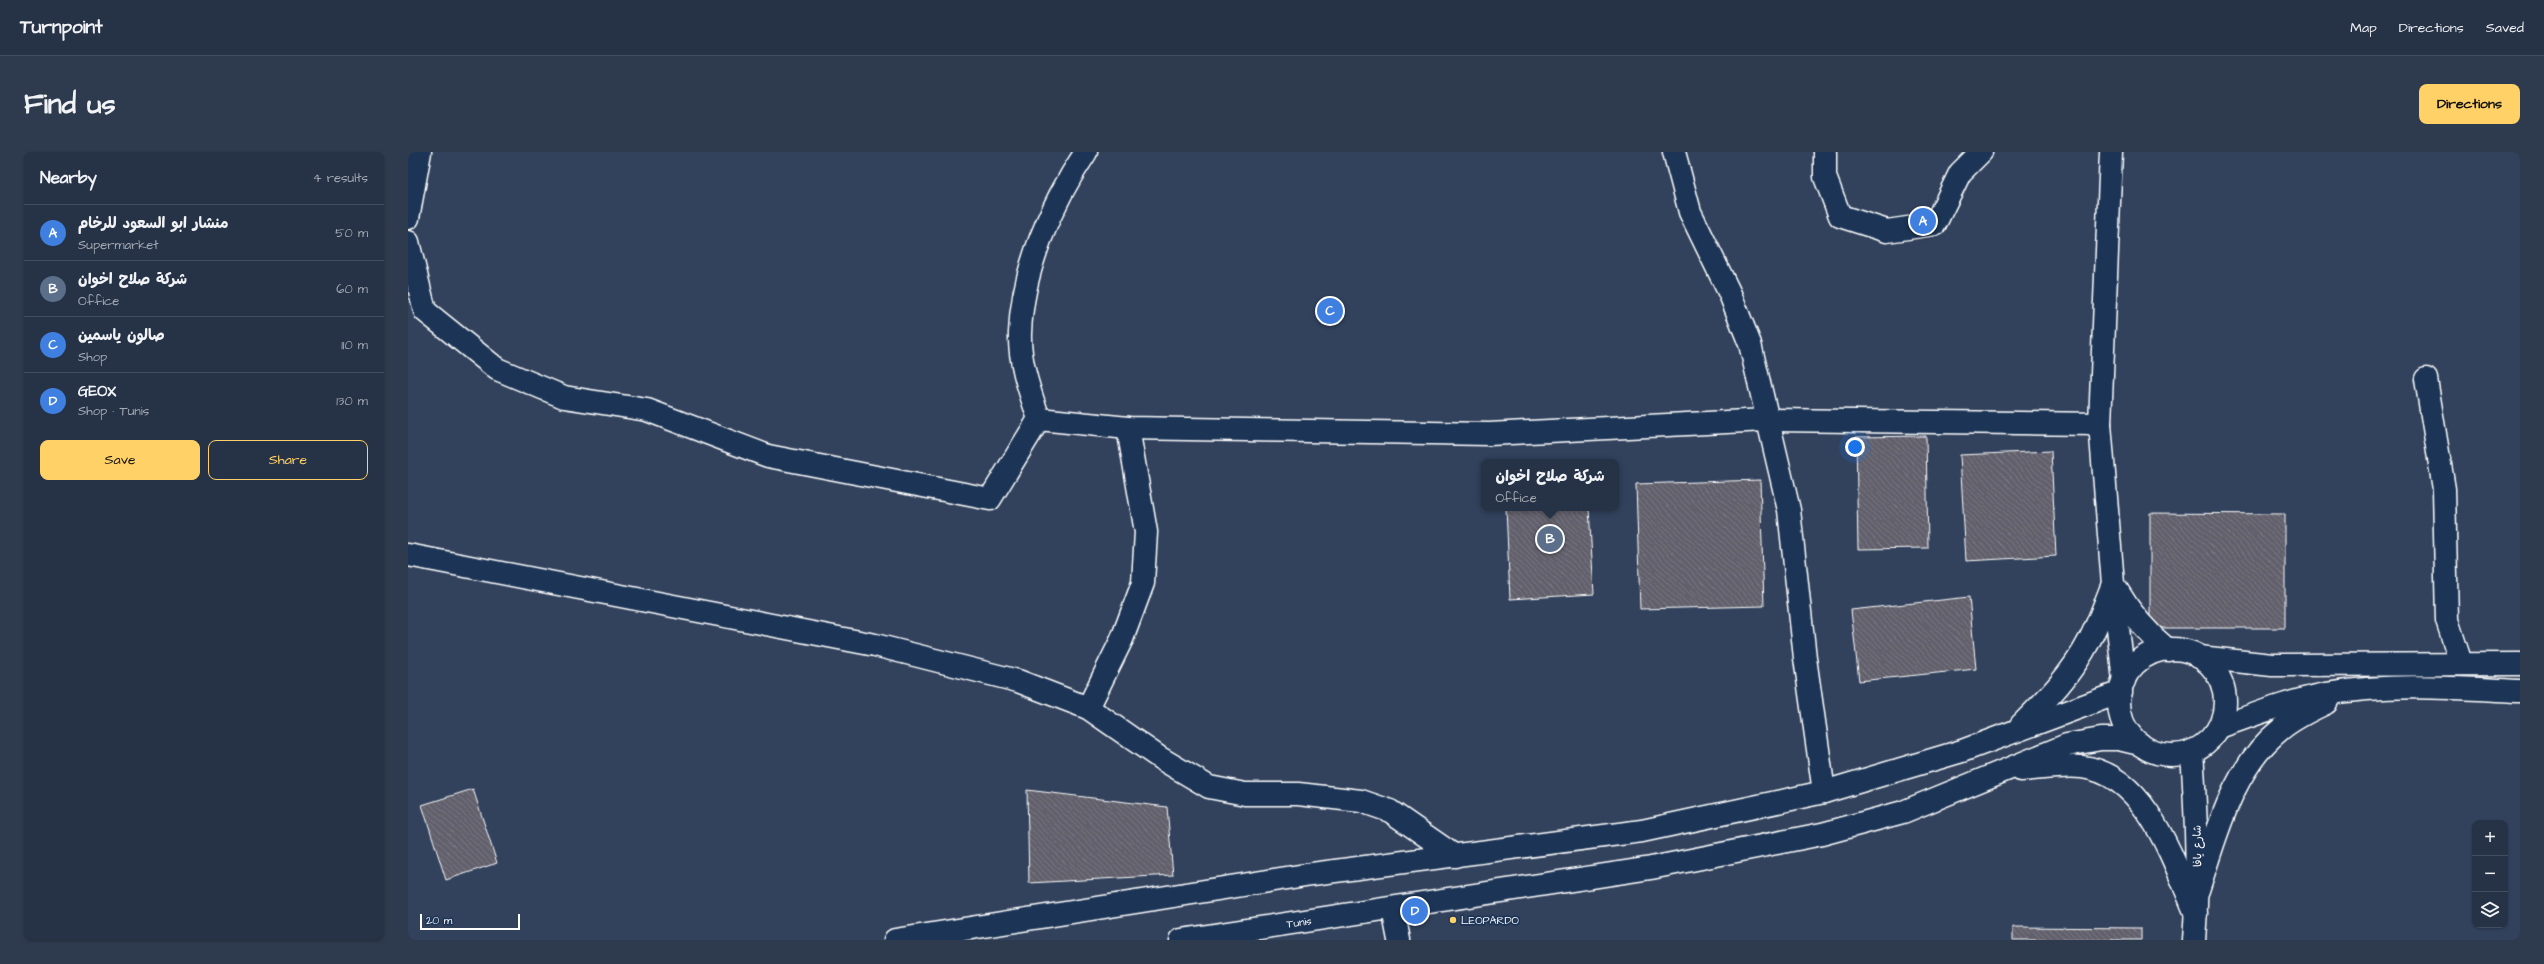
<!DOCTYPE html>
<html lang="en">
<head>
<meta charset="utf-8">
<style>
  :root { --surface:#263246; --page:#2e3a4d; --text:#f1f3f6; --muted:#a4aab3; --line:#424d5f; --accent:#ffd166 }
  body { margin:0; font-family:"Architects Daughter","Playpen Sans Arabic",sans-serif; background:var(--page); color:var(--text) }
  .controls { position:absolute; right:12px; bottom:12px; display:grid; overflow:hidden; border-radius:8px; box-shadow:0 1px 3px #0004 }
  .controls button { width:36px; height:36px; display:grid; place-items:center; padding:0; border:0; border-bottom:1px solid var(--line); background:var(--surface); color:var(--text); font:20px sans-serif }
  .scale { position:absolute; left:12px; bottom:10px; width:100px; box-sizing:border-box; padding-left:4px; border:2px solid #fff; border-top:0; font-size:11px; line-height:14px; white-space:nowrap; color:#fff; -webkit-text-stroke:3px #1d3557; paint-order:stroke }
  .you { position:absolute; left:1447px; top:295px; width:14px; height:14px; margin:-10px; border:3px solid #fff; border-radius:50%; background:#1a73e8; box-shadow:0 0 0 6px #1a73e833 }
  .badge { display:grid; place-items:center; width:26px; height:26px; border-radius:50%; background:var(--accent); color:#fff; font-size:13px; font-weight:700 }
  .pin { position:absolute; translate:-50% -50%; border:2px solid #fff; box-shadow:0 1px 4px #0006 }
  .popup { position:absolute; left:1073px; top:307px; width:138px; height:52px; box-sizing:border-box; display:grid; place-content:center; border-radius:8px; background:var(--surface); filter:drop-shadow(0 1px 3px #0005); font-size:13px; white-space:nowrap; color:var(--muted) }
  .popup b { font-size:15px; color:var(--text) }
  .popup::after { content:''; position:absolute; left:50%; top:100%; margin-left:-8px; border:8px solid transparent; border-top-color:var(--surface) }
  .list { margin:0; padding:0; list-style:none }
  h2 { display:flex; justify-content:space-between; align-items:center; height:52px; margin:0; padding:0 16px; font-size:17px }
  h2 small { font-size:13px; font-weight:400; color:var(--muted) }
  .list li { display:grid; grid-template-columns:26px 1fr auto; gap:12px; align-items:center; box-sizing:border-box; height:56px; padding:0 16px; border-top:1px solid var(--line) }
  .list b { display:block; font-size:15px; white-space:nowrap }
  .list p { margin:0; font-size:13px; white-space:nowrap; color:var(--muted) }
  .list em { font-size:13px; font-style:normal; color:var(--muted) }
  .actions { display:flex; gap:8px; padding:12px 16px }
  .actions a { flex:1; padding:9px 0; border:1px solid var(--accent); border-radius:8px; text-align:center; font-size:14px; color:var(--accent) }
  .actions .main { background:var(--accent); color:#111 }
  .icon { flex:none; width:22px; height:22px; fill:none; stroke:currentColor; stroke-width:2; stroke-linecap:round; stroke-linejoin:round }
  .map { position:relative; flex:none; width:2112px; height:788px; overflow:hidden; border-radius:8px }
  header { display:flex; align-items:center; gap:24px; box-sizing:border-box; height:56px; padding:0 20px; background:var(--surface); border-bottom:1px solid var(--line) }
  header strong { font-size:19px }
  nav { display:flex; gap:22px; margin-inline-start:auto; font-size:14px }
  .intro { display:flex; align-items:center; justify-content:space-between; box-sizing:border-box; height:96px; padding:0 24px }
  h1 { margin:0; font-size:28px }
  .button { padding:10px 18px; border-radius:8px; background:var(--accent); color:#111; font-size:14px; font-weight:700 }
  main { display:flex; gap:24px; padding:0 24px }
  aside { flex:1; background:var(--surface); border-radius:8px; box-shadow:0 1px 3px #0004 }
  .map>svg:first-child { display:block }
</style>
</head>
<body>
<header>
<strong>Turnpoint</strong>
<nav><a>Map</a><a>Directions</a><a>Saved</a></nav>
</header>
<div class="intro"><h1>Find us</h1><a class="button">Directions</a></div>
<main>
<aside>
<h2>Nearby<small>4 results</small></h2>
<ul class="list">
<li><span class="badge" style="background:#3f7fe0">A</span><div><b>منشار ابو السعود للرخام</b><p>Supermarket</p></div><em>50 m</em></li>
<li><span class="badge" style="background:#5c6f8a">B</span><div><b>شركة صلاح اخوان</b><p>Office</p></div><em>60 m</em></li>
<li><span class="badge" style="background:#3f7fe0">C</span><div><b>صالون ياسمين</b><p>Shop</p></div><em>110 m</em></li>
<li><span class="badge" style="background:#3f7fe0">D</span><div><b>GEOX</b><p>Shop · Tunis</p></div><em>130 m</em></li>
</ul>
<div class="actions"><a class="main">Save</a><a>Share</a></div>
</aside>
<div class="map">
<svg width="2112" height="788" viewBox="0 0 2112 788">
  <defs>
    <pattern id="building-back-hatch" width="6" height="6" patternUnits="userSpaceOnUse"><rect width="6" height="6" fill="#62616c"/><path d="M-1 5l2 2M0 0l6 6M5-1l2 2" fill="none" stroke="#7a7982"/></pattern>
  </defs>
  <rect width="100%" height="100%" fill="#32425d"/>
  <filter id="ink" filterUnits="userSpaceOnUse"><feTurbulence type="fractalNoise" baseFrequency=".025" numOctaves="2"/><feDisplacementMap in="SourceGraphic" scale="8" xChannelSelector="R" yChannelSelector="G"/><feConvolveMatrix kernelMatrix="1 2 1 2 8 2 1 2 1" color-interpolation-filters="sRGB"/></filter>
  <g filter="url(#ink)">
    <g fill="url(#building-back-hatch)" stroke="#fff">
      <polygon points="1518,284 1520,396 1450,397 1448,285"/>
      <polygon points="1643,299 1648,404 1558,409 1552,303"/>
      <polygon points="1352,328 1356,454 1232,457 1228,332"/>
      <polygon points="1098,356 1181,356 1186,442 1102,447"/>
      <polygon points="1742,361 1877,362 1877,476 1742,476"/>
      <polygon points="1561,445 1568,517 1451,529 1443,458"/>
      <polygon points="65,637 89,711 38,728 14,653"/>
      <polygon points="619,638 759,655 765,723 621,731"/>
      <polygon points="1605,775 1733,776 1733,788 1605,788"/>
    </g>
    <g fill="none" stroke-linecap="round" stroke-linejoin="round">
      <g stroke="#fff" stroke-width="25">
        <g id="street">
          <polyline points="1266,0 1282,60 1322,142 1342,192 1381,358 1397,506 1416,640"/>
          <polyline points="1417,0 1417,25 1432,64 1479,79 1527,72 1552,21 1573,0"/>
          <polyline points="1703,0 1692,272 1705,432 1716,529"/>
          <polyline points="0,66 12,0"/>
          <path d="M0,90l17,69 72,58 67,28 83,13 121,46 222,43 49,-80c-9,-27 -20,-56 -19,-86 2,-63 31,-129 66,-181"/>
          <polyline points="2018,227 2036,337 2039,468 2053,511"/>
          <polyline points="631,267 720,276 1081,282 1358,268 1692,272"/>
          <polyline points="0,403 467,493 610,529 680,556 752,606 801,635 837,642 890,642 953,649 982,659 1047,704"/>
          <path d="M1709,438c14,24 29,42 51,60"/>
          <polyline points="680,556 714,487 735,431 738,380 720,276"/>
          <path d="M1784,599c4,64 7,126 2,189"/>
          <polyline points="985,757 991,788"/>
        </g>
      </g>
      <g stroke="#fff" stroke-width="25">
        <g id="secondary">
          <circle cx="1764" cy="550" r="53"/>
          <polyline points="1791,505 1864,513 2112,512"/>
          <path d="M1613,573c26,-26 51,-51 68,-84 10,-18 16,-38 24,-57"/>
          <path d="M1811,575c35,-12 70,-26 107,-33 65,-11 129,-6 194,-3"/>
          <path d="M1613,618c19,-1 41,-5 61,-3 65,7 92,96 114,147"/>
          <path d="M1790,738c19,-57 34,-122 83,-161 13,-11 30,-19 45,-26"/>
          <polyline points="487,788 904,722 1234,679 1416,640 1554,599 1713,540"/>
          <polyline points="773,788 1243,716 1414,682 1495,660 1659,593 1693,587 1711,587 1732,592"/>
        </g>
      </g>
      <use href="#street" stroke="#1d3557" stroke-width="22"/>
      <use href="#secondary" stroke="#1d3557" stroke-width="22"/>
    </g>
  </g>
  <circle fill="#ffd166" stroke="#1d3557" stroke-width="1.5" cx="1045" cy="768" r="4"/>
  <g text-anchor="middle" stroke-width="3.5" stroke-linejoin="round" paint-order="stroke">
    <g font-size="11" fill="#fff" stroke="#1d3557">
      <text transform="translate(1789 694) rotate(-91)" y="4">شارع يافا</text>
      <text transform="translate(891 770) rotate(-8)" y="4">Tunis</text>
    </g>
    <g font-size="11" fill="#fff" stroke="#1d3557" text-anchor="start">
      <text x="1053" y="772">LEOPARDO</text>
    </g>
  </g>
</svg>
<div class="controls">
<button>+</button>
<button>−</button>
<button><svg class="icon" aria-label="layers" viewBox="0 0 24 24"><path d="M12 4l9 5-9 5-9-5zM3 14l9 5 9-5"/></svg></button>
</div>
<div class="scale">20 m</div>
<div class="you"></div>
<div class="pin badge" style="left:1515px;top:69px;background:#3f7fe0">A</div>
<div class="pin badge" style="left:1142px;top:387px;background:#5c6f8a">B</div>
<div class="popup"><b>شركة صلاح اخوان</b>Office</div>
<div class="pin badge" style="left:922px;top:159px;background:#3f7fe0">C</div>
<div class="pin badge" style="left:1007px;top:759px;background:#3f7fe0">D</div>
</div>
</main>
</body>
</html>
